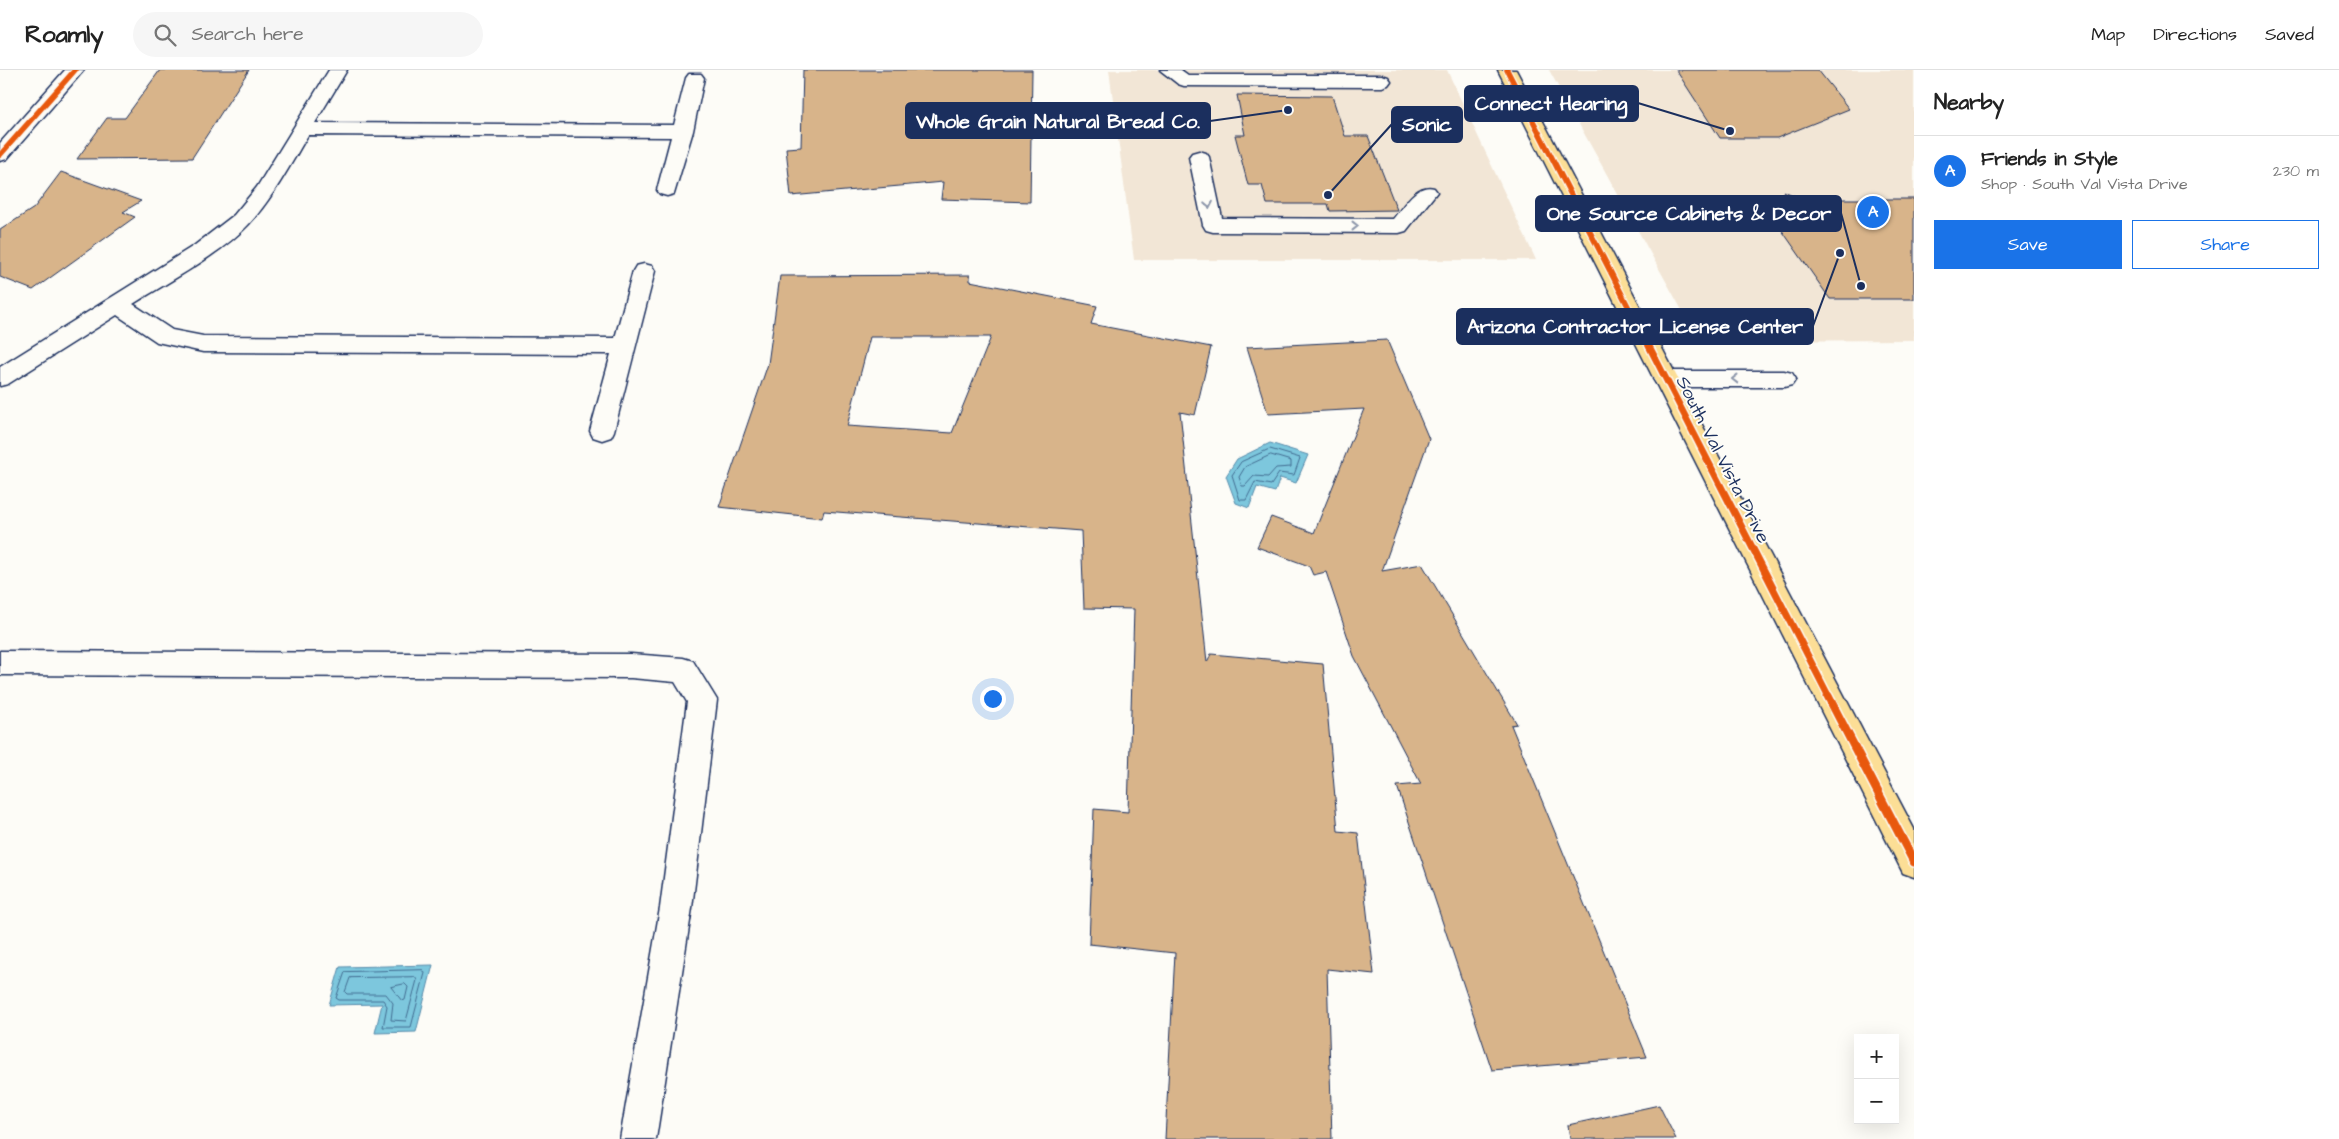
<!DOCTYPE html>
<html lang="en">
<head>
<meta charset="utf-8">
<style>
  :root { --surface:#fff; --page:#f6f6f6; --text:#222; --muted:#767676; --line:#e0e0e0; --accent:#1a73e8 }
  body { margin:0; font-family:"Architects Daughter",sans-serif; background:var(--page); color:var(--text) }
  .controls { position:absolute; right:15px; bottom:15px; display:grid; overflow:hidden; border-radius:0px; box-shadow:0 5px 20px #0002 }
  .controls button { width:45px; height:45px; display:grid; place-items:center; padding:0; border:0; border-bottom:1px solid var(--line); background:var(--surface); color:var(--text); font:25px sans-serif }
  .you { position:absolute; left:992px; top:628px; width:18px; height:18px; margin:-12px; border:4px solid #fff; border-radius:50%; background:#1a73e8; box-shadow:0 0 0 8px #1a73e833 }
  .badge { display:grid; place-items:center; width:32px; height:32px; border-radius:50%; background:var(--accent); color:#fff; font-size:16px; font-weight:700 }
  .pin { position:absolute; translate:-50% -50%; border:2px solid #fff; box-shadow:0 1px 5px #0006 }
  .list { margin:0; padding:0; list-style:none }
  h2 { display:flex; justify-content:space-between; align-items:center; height:65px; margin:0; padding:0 20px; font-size:21px }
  h2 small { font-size:16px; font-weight:400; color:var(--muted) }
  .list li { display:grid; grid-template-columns:32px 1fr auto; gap:15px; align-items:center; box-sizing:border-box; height:70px; padding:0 20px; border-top:1px solid var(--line) }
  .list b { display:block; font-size:19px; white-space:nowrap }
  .list p { margin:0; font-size:16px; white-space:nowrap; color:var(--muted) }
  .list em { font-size:16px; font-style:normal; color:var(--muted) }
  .actions { display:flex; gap:10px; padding:15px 20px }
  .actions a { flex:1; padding:11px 0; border:1px solid var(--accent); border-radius:0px; text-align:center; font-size:18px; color:var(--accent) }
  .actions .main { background:var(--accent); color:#fff }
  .icon { flex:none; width:28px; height:28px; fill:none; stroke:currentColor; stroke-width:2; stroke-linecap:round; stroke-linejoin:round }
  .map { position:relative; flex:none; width:1914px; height:1069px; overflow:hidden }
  header { display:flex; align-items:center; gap:30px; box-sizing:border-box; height:70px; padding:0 25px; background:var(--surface); border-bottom:1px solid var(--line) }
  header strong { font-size:24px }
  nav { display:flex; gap:28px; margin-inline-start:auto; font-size:18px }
  .search { width:350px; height:45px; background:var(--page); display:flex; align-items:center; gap:12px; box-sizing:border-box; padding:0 18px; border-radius:28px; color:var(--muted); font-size:19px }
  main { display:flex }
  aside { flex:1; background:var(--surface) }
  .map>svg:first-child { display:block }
</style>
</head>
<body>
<header>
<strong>Roamly</strong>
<div class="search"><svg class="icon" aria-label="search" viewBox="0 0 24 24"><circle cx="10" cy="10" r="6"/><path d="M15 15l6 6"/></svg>Search here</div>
<nav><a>Map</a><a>Directions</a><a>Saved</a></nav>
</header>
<main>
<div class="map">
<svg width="1914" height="1069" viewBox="0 0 1914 1069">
  <rect width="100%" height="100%" fill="#fdfcf7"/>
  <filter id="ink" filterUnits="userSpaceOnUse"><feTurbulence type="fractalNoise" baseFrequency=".02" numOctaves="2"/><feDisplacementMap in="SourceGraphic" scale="10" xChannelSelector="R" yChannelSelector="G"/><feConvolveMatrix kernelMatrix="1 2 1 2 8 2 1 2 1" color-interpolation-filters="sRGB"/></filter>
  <g filter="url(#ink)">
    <g fill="#f2e6d6">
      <polygon points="1109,0 1447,0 1536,190 1134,190"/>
      <polygon points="1549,0 1914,0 1914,270 1699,271"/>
    </g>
    <g fill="#7dc7dd" stroke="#568aaa">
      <polygon points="1270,373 1308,385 1296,413 1280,408 1275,422 1257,417 1249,438 1236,433 1226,406 1237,389"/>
      <polygon points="433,895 416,962 375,963 382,934 329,935 340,897"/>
    </g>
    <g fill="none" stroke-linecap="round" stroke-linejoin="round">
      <g stroke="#426c91" stroke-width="1">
        <polygon points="1270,379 1300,388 1294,405 1279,403 1271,415 1255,412 1246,430 1240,430 1232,405 1241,392"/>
        <polygon points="1271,385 1291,391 1291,397 1276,398 1268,407 1254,406 1245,416 1242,416 1239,407 1245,397"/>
        <polygon points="423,900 425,903 411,957 383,957 387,936 383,930 339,930 336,928 345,902"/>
        <polygon points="415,907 417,910 406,951 391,950 393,933 386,924 347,924 345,922 350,908"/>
        <polygon points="405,914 408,917 405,930 402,931 391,917"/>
      </g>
    </g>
    <g fill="#d8b48a" stroke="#1b2f5e" fill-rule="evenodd">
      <polygon points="160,0 249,0 192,88 77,89 107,48 125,48"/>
      <polygon points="803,0 1032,0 1030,132 941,129 943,112 791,126 786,78 801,77"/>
      <polygon points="1676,0 1818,0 1849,39 1777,68 1720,68"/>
      <polygon points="1237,25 1332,26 1345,66 1368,66 1397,140 1330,141 1328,134 1267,134 1262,115 1248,115 1235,65 1245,65"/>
      <polygon points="61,102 141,131 123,142 135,147 33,220 0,207 0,160 34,138"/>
      <polygon points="1784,121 1802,129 1914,129 1914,229 1830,229 1767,139"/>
      <path d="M970,205v6l127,25 -6,18 120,23 -16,68 -15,-3 27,250 4,-8 112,10 15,167 20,2 16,141 -47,-5 5,170h-167l10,-186 -86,-9 5,-135 34,3 6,-203 -50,-1 -3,-77 -257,-20 -2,7 -103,-11 49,-143 12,-88zM870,267h121l-39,96 -105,-7z"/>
      <polygon points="1387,270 1429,369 1382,501 1422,494 1517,654 1511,655 1647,987 1492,1000 1397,716 1421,714 1354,586 1326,502 1313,505 1309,496 1257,477 1271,447 1314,463 1364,339 1268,344 1247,277"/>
      <polygon points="1659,1035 1676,1069 1570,1069 1568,1055"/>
    </g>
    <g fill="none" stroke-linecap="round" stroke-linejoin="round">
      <g stroke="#1b2f5e" stroke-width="3">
        <g id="minor">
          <polygon points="65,0 84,0 7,89 0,91 0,73"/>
          <path d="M329,0h18l-32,53 359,2 12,-47 3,-4h12l3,4 -11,53 -19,63 -7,2 -7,-2 -3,-4 14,-53 -363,-2c-18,30 -35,63 -59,89 -28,30 -81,58 -116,80l39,26 31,6 412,2 18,-67 3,-5 8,-2 8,2 3,5 -41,160 -3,6 -9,3 -9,-3 -3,-6 21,-77 -408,-2 -46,-10 -40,-27 -109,69 -8,2v-19l195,-122 39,-30 23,-28z"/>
          <polygon points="1160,0 1181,0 1188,5 1382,5 1388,7 1391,11 1388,15 1382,17 1184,16 1178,14"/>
          <path d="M1199,81l7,2 3,4 13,61 171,1c11,-13 23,-36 41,-31l3,4 -31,39 -7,2 -186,-1 -7,-2 -3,-5 -14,-68 3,-4z"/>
          <polygon points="1665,301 1784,301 1792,303 1796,309 1792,315 1784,317 1665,317 1657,315 1653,309 1657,303"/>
          <polygon points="0,581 631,584 683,588 693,591 717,630 692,838 656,1069 620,1069 660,838 687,632 675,612 631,608 0,605"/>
        </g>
      </g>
      <g stroke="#1b2f5e" stroke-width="3">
        <polygon id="major" points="1498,0 1516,0 1914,759 1914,807 1903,803"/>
      </g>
      <use href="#minor" fill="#fdfcf7" fill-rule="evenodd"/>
      <use href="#major" fill="#fcde96" fill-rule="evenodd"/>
      <g stroke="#fdfcf7" stroke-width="8">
        <g id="cycleway-far2">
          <polyline points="1507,0 1649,277"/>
          <polyline points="0,85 75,0"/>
        </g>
      </g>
      <g stroke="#fdfcf7" stroke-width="10">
        <polyline id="cycleway-far1" points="1649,276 1829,627"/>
      </g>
      <g stroke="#fdfcf7" stroke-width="12">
        <polyline id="cycleway" points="1828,626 1914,792"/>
      </g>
      <use href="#cycleway-far2" stroke="#e8590c" stroke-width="5.5"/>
      <use href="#cycleway-far1" stroke="#e8590c" stroke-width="7"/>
      <use href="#cycleway" stroke="#e8590c" stroke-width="9"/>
    </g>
    <defs><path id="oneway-chevron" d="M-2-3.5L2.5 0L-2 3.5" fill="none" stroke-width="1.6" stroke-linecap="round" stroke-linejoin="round" transform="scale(1.25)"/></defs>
    <g stroke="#8c96aa">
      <use href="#oneway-chevron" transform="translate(1209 135) rotate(79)"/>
      <use href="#oneway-chevron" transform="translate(1355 156)"/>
      <use href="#oneway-chevron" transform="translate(1735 309) rotate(180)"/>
    </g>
  </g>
  <g text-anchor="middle" stroke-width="4" stroke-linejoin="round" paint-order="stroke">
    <g font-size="19" fill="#1b2f5e" stroke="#fdfcf7">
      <text transform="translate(1724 389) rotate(63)" y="7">South Val Vista Drive</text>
    </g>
  </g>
  <path fill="none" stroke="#1b2f5e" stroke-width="2" d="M1730 61L1638 33M1288 40L1210 51M1328 125L1392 54M1861 216L1841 143M1840 183L1813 256"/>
  <g fill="#1b2f5e" stroke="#fdfcf7" stroke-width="2">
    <circle cx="1730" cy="61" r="5"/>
    <circle cx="1288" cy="40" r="5"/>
    <circle cx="1328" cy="125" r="5"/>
    <circle cx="1861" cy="216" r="5"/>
    <circle cx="1840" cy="183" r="5"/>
  </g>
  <g fill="#1b2f5e" stroke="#1b2f5e" stroke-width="2">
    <rect x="1465" y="16" width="173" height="35" rx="5"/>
    <rect x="906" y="33" width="304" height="35" rx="5"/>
    <rect x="1392" y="37" width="70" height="35" rx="5"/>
    <rect x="1536" y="126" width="305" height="35" rx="5"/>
    <rect x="1457" y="239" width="356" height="35" rx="5"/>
  </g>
  <g font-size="20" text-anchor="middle" font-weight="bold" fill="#fff">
    <text x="1551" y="40">Connect Hearing</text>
    <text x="1058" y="58">Whole Grain Natural Bread Co.</text>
    <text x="1427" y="61">Sonic</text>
    <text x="1689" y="150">One Source Cabinets &amp; Decor</text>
    <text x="1635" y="263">Arizona Contractor License Center</text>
  </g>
</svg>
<div class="controls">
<button>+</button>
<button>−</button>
</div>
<div class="you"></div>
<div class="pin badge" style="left:1873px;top:142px">A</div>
</div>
<aside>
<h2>Nearby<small></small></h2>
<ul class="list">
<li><span class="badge">A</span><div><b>Friends in Style</b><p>Shop · South Val Vista Drive</p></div><em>230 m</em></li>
</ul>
<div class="actions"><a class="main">Save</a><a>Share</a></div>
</aside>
</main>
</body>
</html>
